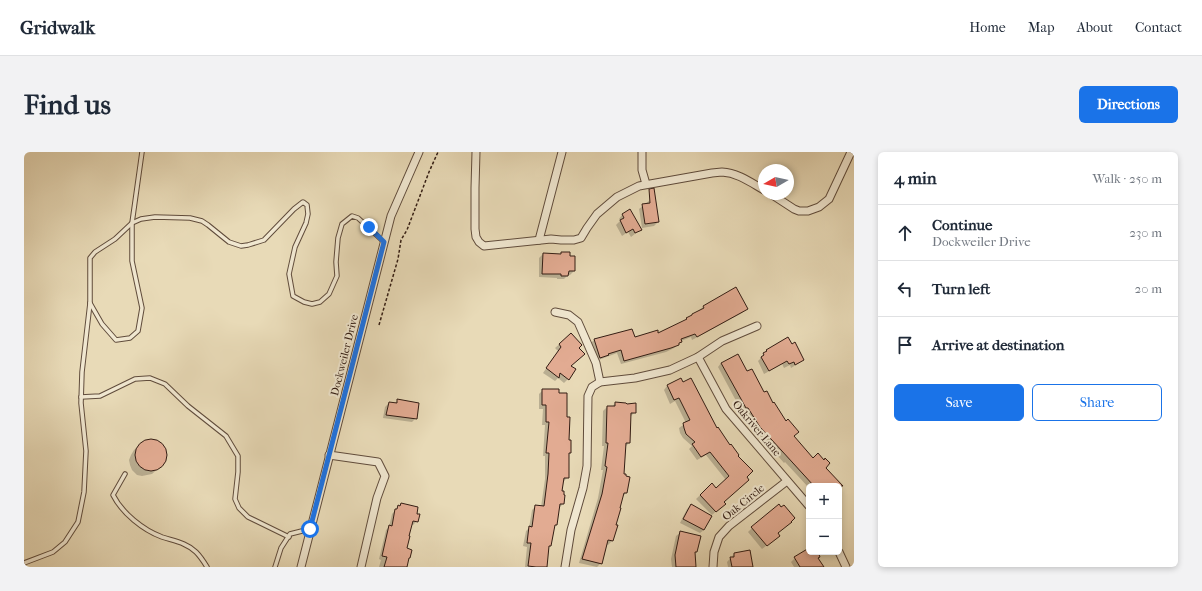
<!DOCTYPE html>
<html lang="en">
<head>
<meta charset="utf-8">
<style>
  :root { --surface:#fff; --page:#f2f2f3; --text:#1f2937; --muted:#747a83; --line:#e0e1e3; --accent:#1a73e8 }
  body { margin:0; font-family:"IM FELL French Canon",serif; background:var(--page); color:var(--text) }
  .controls { position:absolute; right:12px; bottom:12px; display:grid; overflow:hidden; border-radius:6px; box-shadow:0 2px 6px #0003 }
  .controls button { width:36px; height:36px; display:grid; place-items:center; padding:0; border:0; border-bottom:1px solid var(--line); background:var(--surface); color:var(--text); font:20px sans-serif }
  .compass { position:absolute; left:734px; top:12px; width:36px; height:36px; border-radius:50%; background:var(--surface); box-shadow:0 2px 6px #0003; rotate:261deg }
  .stop { position:absolute; width:12px; height:12px; margin:-9px; border:3px solid #1a73e8; border-radius:50%; background:#fff }
  .stop.end { background:#1a73e8; border-color:#fff; box-shadow:0 1px 4px #0008 }
  .list { margin:0; padding:0; list-style:none }
  h2 { display:flex; justify-content:space-between; align-items:center; height:52px; margin:0; padding:0 16px; font-size:17px }
  h2 small { font-size:13px; font-weight:400; color:var(--muted) }
  .list li { display:grid; grid-template-columns:26px 1fr auto; gap:12px; align-items:center; box-sizing:border-box; height:56px; padding:0 16px; border-top:1px solid var(--line) }
  .list b { display:block; font-size:15px; white-space:nowrap }
  .list p { margin:0; font-size:13px; white-space:nowrap; color:var(--muted) }
  .list em { font-size:13px; font-style:normal; color:var(--muted) }
  .actions { display:flex; gap:8px; padding:12px 16px }
  .actions a { flex:1; padding:9px 0; border:1px solid var(--accent); border-radius:6px; text-align:center; font-size:14px; color:var(--accent) }
  .actions .main { background:var(--accent); color:#fff }
  .icon { flex:none; width:22px; height:22px; fill:none; stroke:currentColor; stroke-width:2; stroke-linecap:round; stroke-linejoin:round }
  .map { position:relative; flex:none; width:830px; height:415px; overflow:hidden; border-radius:6px }
  header { display:flex; align-items:center; gap:24px; box-sizing:border-box; height:56px; padding:0 20px; background:var(--surface); border-bottom:1px solid var(--line) }
  header strong { font-size:19px }
  nav { display:flex; gap:22px; margin-inline-start:auto; font-size:14px }
  .intro { display:flex; align-items:center; justify-content:space-between; box-sizing:border-box; height:96px; padding:0 24px }
  h1 { margin:0; font-size:28px }
  .button { padding:10px 18px; border-radius:6px; background:var(--accent); color:#fff; font-size:14px; font-weight:700 }
  main { display:flex; gap:24px; padding:0 24px }
  aside { flex:1; background:var(--surface); border-radius:6px; box-shadow:0 2px 6px #0003 }
  .map>svg:first-child { display:block }
</style>
</head>
<body>
<header>
<strong>Gridwalk</strong>
<nav><a>Home</a><a>Map</a><a>About</a><a>Contact</a></nav>
</header>
<div class="intro"><h1>Find us</h1><a class="button">Directions</a></div>
<main>
<div class="map">
<svg width="830" height="415" viewBox="0 0 830 415">
  <rect width="100%" height="100%" fill="#e8dab7"/>
  <filter id="stains"><feTurbulence type="fractalNoise" baseFrequency=".005" numOctaves="4"/><feColorMatrix values="0 0 0 0 .2 0 0 0 0 .09 0 0 0 0 .02 0 0 0 .5 -.17"/></filter>
  <radialGradient id="worn" r=".72"><stop offset=".6" stop-color="#630" stop-opacity="0"/><stop offset="1" stop-color="#630" stop-opacity=".3"/></radialGradient>
  <g fill="#0003">
    <polygon points="626,48 634,70 630,74 618,76 615,57"/>
    <polygon points="598,63 616,78 607,85 604,80 598,84 592,73 596,69 595,67"/>
    <polygon points="538,101 545,105 550,119 546,123 544,123 540,127 533,127 533,126 515,125 515,106 519,102 536,103"/>
    <polygon points="711,137 722,157 718,161 668,188 667,185 657,189 650,196 642,200 597,212 593,201 572,209 566,192 570,188 607,178 610,186 634,182 660,170 679,155"/>
    <polygon points="547,182 554,196 546,214 544,227 540,231 534,226 531,229 519,221 534,199 531,196"/>
    <polygon points="743,199 779,207 775,211 767,216 766,213 760,216 758,212 740,222 734,209 736,207 736,206"/>
    <polygon points="697,211 723,221 740,242 769,284 789,307 801,316 815,334 785,334 785,336 761,310 760,311 732,279 719,259 718,260 694,215"/>
    <polygon points="657,227 693,278 714,303 699,350 700,352 688,363 672,347 688,332 692,337 702,328 682,303 673,308 665,297 668,294 659,286 656,281 655,276 662,271 651,249 646,252 640,238 643,234"/>
    <polygon points="519,238 542,266 546,301 544,302 544,325 540,329 538,329 537,339 539,352 535,356 532,372 529,375 526,394 524,396 522,415 501,415 503,395 499,394 502,379 505,376 508,358 512,354 517,355 521,327 521,304 519,304 521,273 518,273 519,257 515,257 515,242"/>
    <polygon points="373,249 392,266 388,270 359,266 361,255 365,251 370,252"/>
    <polygon points="591,251 611,260 607,264 606,264 605,291 601,295 599,323 602,341 598,345 590,373 593,374 588,389 584,393 582,392 577,411 573,415 555,411 574,346 579,318 577,318 580,294 578,294 579,259 583,255 588,255"/>
    <polygon points="124,288 129,288 134,290 138,293 142,300 142,305 139,312 128,322 118,324 113,323 108,318 106,313 105,308 107,303 110,298 117,292"/>
    <polygon points="377,352 393,369 389,373 387,373 382,397 385,406 383,408 381,415 355,415 357,408 355,407 362,378 365,375 368,362"/>
    <polygon points="667,353 680,378 676,381 656,371 663,357"/>
    <polygon points="728,376 753,382 750,388 738,397 724,380"/>
    <polygon points="656,381 672,400 670,402 671,415 648,415 647,407 652,384"/>
    <polygon points="785,397 785,400 794,400 793,406 799,415 770,415 767,410 771,406"/>
    <polygon points="710,402 728,415 704,415 703,410"/>
  </g>
  <g fill="#e2ab92" stroke="#321c13">
    <polygon points="630,36 635,70 621,72 618,52 626,51 625,37"/>
    <polygon points="606,57 618,78 611,81 609,77 602,81 596,68 600,66 598,62"/>
    <polygon points="537,100 546,100 546,104 551,104 551,119 545,119 544,124 537,124 537,122 518,122 519,101 537,102"/>
    <polygon points="712,135 724,157 673,185 671,182 657,187 658,190 655,191 655,193 647,196 600,209 597,198 584,202 585,203 576,206 570,187 608,177 611,185 634,178 634,181 663,167 662,166 668,163 668,162 680,156 679,154"/>
    <polygon points="547,181 558,193 555,196 561,202 547,214 552,217 545,228 536,221 535,226 522,216 537,195 535,192"/>
    <polygon points="764,185 768,192 771,190 780,208 771,213 770,210 765,212 763,209 745,219 737,205 740,203 739,201 743,199 742,198"/>
    <polygon points="714,202 723,219 728,217 740,240 743,239 749,251 750,250 762,269 764,267 775,280 770,284 789,306 794,301 800,308 801,306 806,311 802,316 819,334 790,334 736,275 724,256 722,256 697,211"/>
    <polygon points="657,226 659,230 667,226 693,276 694,275 706,293 707,292 715,303 714,304 729,319 723,325 725,328 700,350 702,352 692,360 676,343 688,331 692,336 705,324 686,300 677,305 668,292 671,290 662,282 660,276 659,271 666,268 655,246 650,248 643,233"/>
    <polygon points="518,237 535,237 535,241 543,241 543,265 546,265 545,288 547,288 547,301 545,301 545,326 540,326 538,339 540,339 540,343 541,343 540,352 536,352 533,373 531,373 527,394 525,394 523,415 512,415 504,414 507,391 503,391 505,374 508,375 511,353 520,354 524,322 525,301 522,301 525,270 522,270 522,253 518,253"/>
    <polygon points="373,247 395,251 393,267 362,263 365,250 373,251"/>
    <polygon points="591,250 602,251 603,252 612,251 612,261 607,261 606,291 602,291 600,322 602,322 602,324 606,325 603,341 600,341 596,356 597,356 592,373 594,373 589,389 584,388 578,412 558,407 578,342 583,315 581,314 584,291 582,291 583,254 591,254"/>
    <circle cx="127" cy="303" r="16"/>
    <polygon points="377,351 394,355 393,362 396,362 394,370 389,369 385,384 386,384 383,396 388,398 386,406 385,406 383,415 360,415 363,405 358,404 365,373 368,374 371,357 373,357 374,353 376,354"/>
    <polygon points="667,352 688,364 680,378 659,367"/>
    <polygon points="755,352 757,355 760,353 771,366 767,370 768,370 754,381 756,384 743,394 727,375"/>
    <polygon points="656,379 677,384 673,400 671,400 672,415 652,415 651,403"/>
    <polygon points="785,396 785,400 794,400 796,405 794,406 800,415 776,415 770,405"/>
    <polygon points="726,398 729,415 708,415 706,405 710,405 710,401"/>
  </g>
  <g fill="none" stroke-linecap="round" stroke-linejoin="round">
    <g stroke="#604c3c" stroke-width="5.5">
      <g id="lane">
        <polyline points="66,151 78,172 92,188 106,186 114,179 118,156 108,109 108,71 118,0"/>
        <polyline points="57,245 76,244 111,227 126,226 141,232 164,254 202,284 214,304 214,320 211,347 215,356 224,365 265,385"/>
        <path d="M101,322l-12,21c9,18 30,35 49,42 12,4 25,6 34,15 4,4 8,10 11,15"/>
        <polyline points="0,411 29,400 41,390 54,370 60,340 62,299 57,251 58,220 66,151 66,106 71,100 91,87 108,71 117,67 131,65 166,66 178,69 184,73 205,90 217,94 224,93 240,88 270,57 279,50 283,53 284,62 282,71 271,95 265,122 269,144 280,150 288,152 296,150 305,142 313,124 312,110 314,86 318,72 328,64 334,66 360,90"/>
        <polyline points="251,415 257,396 266,382 286,377"/>
      </g>
    </g>
    <g stroke="#604c3c" stroke-width="9">
      <g id="street">
        <path d="M452,0l-1,36v41l1,8 3,5 5,4 67,-7 10,1h13l7,-2 6,-10 10,-14 20,-17 22,-11 73,-13 10,-1c16,1 28,10 42,18"/>
        <polyline points="618,0 618,18 622,32"/>
        <polyline points="747,42 770,57 775,59 784,59 795,55 805,47 827,0"/>
        <polyline points="515,88 538,0"/>
        <polyline points="531,160 545,163 554,170 572,211 576,230"/>
        <polyline points="674,205 702,257 785,354"/>
        <polyline points="305,303 354,310 361,324 353,346 337,415"/>
        <polyline points="815,400 822,415"/>
        <polyline points="277,415 367,64 395,0"/>
        <polyline points="541,415 547,378 559,336 563,314 564,244 568,235 576,230 611,226 646,218 674,205 698,189 733,174"/>
        <polyline points="689,415 690,400 695,385 705,374 763,329"/>
      </g>
    </g>
    <polyline stroke="#321c13" stroke-width="1.5" stroke-dasharray="3 2" stroke-linecap="butt" points="355,173 374,107 377,88 383,78 405,20 414,0"/>
    <use href="#lane" stroke="#f0e7d0" stroke-width="3.5"/>
    <use href="#street" stroke="#f0e7d0" stroke-width="7"/>
  </g>
  <g fill="none" stroke-linecap="round" stroke-linejoin="round">
    <polyline stroke="#1a73e8" stroke-width="5" points="286,377 360,90 345,75"/>
  </g>
  <g text-anchor="middle" stroke-width="4" stroke-linejoin="round" paint-order="stroke">
    <g font-size="11" fill="#321c13" stroke="#f0e7d0">
      <text transform="translate(320 203) rotate(-76)" y="4">Dockweiler Drive</text>
      <text transform="translate(733 276) rotate(50)" y="4">Oakriver Lane</text>
      <text transform="translate(719 350) rotate(-39)" y="4">Oak Circle</text>
    </g>
  </g>
  <rect width="100%" height="100%" filter="url(#stains)"/>
  <rect width="100%" height="100%" fill="url(#worn)"/>
</svg>
<div class="controls">
<button>+</button>
<button>−</button>
</div>
<svg class="compass" viewBox="-18 -18 36 36"><path d="M0-13l5 13h-10z" fill="#e53935"/><path d="M0 13l5-13h-10z" fill="#747a83"/></svg>
<div class="stop" style="left:286px;top:377px"></div>
<div class="stop end" style="left:345px;top:75px"></div>
</div>
<aside>
<h2>4 min<small>Walk · 250 m</small></h2>
<ul class="list">
<li><svg class="icon" aria-label="ahead" viewBox="0 0 24 24"><path d="M12 20V5M6 11l6-6 6 6"/></svg><div><b>Continue</b><p>Dockweiler Drive</p></div><em>230 m</em></li>
<li><svg class="icon" aria-label="left" viewBox="0 0 24 24"><path d="M17 20v-9H6M10 6l-5 5 5 5"/></svg><div><b>Turn left</b></div><em>20 m</em></li>
<li><svg class="icon" aria-label="arrive" viewBox="0 0 24 24"><path d="M6 21V4h12l-3 4 3 4H6"/></svg><div><b>Arrive at destination</b></div></li>
</ul>
<div class="actions"><a class="main">Save</a><a>Share</a></div>
</aside>
</main>
</body>
</html>
